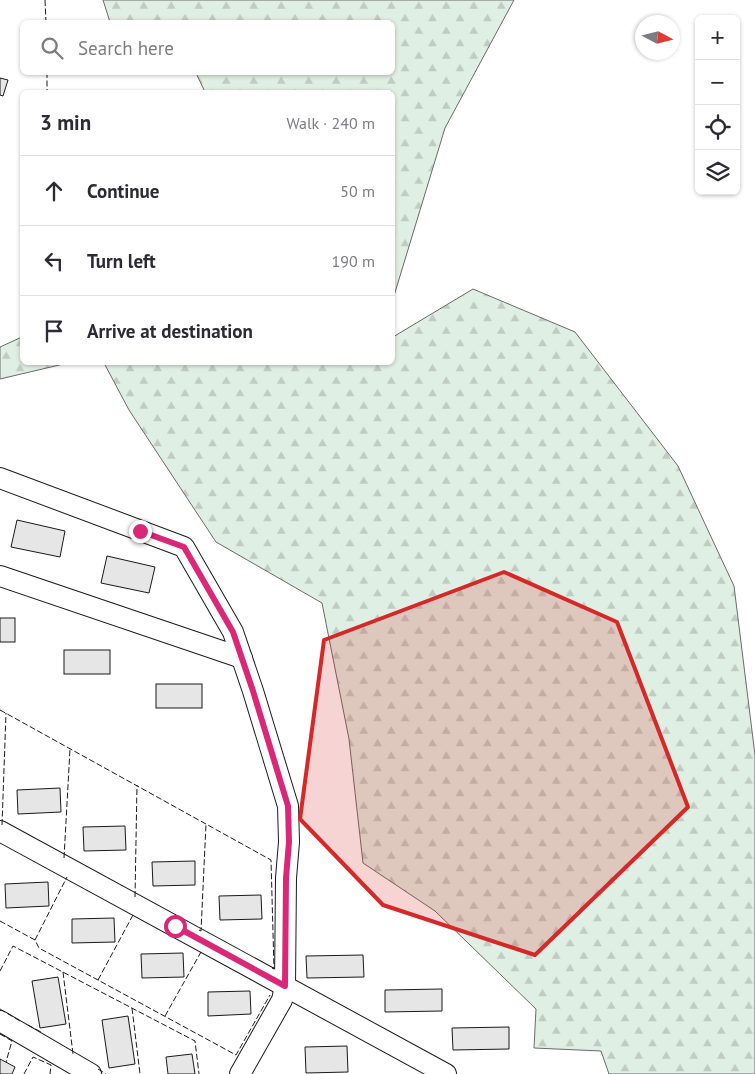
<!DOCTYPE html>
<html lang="en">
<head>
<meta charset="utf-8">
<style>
  :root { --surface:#fff; --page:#f2f2f3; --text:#2b2b33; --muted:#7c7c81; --line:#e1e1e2 }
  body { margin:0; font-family:"PT Sans",sans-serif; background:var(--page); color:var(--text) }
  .controls { position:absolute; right:15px; top:15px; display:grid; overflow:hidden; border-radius:8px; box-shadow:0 1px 4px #0004 }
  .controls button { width:45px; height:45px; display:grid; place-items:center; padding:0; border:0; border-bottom:1px solid var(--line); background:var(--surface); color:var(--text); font:25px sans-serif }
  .compass { position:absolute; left:635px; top:15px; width:45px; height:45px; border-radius:50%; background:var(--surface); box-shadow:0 1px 4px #0004; rotate:97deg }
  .stop { position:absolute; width:15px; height:15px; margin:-11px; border:4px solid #db2777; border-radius:50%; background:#fff }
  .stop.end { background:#db2777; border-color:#fff; box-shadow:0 1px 5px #0008 }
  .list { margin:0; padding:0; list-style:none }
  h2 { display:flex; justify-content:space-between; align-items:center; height:65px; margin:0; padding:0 20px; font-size:21px }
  h2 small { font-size:16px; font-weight:400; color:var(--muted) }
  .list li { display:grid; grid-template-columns:32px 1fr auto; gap:15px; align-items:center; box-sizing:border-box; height:70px; padding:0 20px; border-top:1px solid var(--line) }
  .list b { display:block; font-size:19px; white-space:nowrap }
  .list em { font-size:16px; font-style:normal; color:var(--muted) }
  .icon { flex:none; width:28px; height:28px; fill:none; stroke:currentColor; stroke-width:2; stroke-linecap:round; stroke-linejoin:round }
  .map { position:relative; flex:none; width:755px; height:1074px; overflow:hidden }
  .search { position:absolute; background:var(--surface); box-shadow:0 1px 4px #0004; left:20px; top:20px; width:375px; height:55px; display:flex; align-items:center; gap:12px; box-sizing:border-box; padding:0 18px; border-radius:8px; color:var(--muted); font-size:19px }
  .panel { position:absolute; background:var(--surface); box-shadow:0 1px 4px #0004; left:20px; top:90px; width:375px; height:275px; border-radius:8px }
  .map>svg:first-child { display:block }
</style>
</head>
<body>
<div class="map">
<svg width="755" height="1074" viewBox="0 0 755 1074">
  <defs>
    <pattern id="forest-firs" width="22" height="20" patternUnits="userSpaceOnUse" patternTransform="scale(1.25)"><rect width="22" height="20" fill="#e0efe3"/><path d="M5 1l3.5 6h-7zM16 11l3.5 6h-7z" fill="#c0ccc2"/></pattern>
  </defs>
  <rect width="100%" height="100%" fill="#fff"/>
  <g fill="url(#forest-firs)" stroke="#6a6a6a">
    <polygon points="103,0 514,0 445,128 393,299 392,92 205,92 196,73 392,72 392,22 110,22"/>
    <polygon points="473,289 575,332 678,466 734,586 755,755 755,1074 609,1074 601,1051 534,1048 536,1009 435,911 363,863 349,739 322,603 216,542 129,410 104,363 392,362 393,337"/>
    <polygon points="22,337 22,362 68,363 0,379 0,347"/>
  </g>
  <g fill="#e6e6e6" stroke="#1a1a1a">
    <polygon points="0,78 8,80 3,96 0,95"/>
    <polygon points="17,520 65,531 60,557 11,547"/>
    <polygon points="107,556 155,567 149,593 101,583"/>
    <rect x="0" y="618" width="15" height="24"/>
    <rect x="64" y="650" width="46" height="24"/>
    <rect x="156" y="684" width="46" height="24"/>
    <polygon points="60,788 61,812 18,814 17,790"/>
    <polygon points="125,826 126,850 84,851 83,827"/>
    <polygon points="195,861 195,885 153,886 152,862"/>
    <polygon points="48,882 49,906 6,908 5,884"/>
    <polygon points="261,895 262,919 220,920 219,896"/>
    <polygon points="114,918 115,942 72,943 72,919"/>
    <polygon points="183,953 184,977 142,978 141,954"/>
    <polygon points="363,955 364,977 307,978 306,956"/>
    <polygon points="58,977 66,1024 40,1028 32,981"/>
    <polygon points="442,989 442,1011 385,1012 385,990"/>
    <polygon points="250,991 251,1014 208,1016 208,992"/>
    <polygon points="128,1016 135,1064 109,1068 102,1020"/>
    <polygon points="509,1027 509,1049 453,1050 452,1028"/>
    <polygon points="347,1046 348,1072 306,1073 305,1047"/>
    <polygon points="192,1054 195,1074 168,1074 166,1057"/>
    <polygon points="0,1059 15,1067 12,1074 0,1074"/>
  </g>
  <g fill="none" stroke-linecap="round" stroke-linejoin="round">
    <g stroke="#1a1a1a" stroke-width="22">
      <g id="minor">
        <polyline points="0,478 184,547 233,632 253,691 288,806 289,842 286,878 285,986 282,1000 240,1074"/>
        <polyline points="0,576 242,658"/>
        <polyline points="0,831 446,1074"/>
        <polyline points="0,1021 91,1074"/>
      </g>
    </g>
    <use href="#minor" stroke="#fff" stroke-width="20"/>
    <g stroke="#1a1a1a" stroke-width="1" stroke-dasharray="6 2.5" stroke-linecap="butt">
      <polyline points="45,0 46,22"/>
      <polyline points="47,72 47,92"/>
      <polyline points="0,710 271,860 274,969 272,968"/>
      <polyline points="2,825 6,713"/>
      <polyline points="64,858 70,749"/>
      <polyline points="135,897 137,785"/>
      <polyline points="0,921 35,940 39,948 236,1055 270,995"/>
      <polyline points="199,930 201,931 206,824"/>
      <polyline points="35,940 67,877"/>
      <polyline points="0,971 13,946 195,1041 199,1074"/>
      <polyline points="63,972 73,1054"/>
      <polyline points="98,980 133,915"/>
      <polyline points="132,1008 140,1074"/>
      <polyline points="0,1009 20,1021"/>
      <polyline points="165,1016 201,952"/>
      <polyline points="28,1025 41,1032"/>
      <polyline points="0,1034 12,1041 6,1062"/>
      <polyline points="98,1069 106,1074"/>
      <polyline points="24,1074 33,1057 51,1065 50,1074"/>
    </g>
  </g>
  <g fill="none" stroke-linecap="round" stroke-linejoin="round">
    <polyline stroke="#db2777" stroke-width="6" points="140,531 184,547 233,632 253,691 288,806 289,842 286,878 285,986 175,926"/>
  </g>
  <path fill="#d62828" fill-opacity="0.2" stroke="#d62828" stroke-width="4" stroke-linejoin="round" d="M504,572l113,50 71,185 -153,148 -152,-50 -83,-86 24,-179z"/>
</svg>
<div class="controls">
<button>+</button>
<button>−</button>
<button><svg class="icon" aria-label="locate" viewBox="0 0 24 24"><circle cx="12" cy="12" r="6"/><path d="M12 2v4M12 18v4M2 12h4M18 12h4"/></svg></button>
<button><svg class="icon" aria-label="layers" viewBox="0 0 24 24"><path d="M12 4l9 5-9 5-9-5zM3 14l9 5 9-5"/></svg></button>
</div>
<svg class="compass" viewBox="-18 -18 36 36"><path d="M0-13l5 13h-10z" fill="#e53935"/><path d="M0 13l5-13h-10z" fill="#7c7c81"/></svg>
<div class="stop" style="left:175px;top:926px"></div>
<div class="stop end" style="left:140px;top:531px"></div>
<div class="search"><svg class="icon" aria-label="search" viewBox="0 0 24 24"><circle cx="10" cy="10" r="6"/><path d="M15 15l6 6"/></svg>Search here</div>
<section class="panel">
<h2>3 min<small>Walk · 240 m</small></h2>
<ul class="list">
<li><svg class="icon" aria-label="ahead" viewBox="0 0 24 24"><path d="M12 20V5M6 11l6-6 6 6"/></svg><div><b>Continue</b></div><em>50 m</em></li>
<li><svg class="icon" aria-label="left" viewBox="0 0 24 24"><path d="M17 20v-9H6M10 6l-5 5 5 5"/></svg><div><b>Turn left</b></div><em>190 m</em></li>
<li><svg class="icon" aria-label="arrive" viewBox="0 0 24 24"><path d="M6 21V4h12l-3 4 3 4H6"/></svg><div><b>Arrive at destination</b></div></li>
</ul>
</section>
</div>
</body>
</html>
